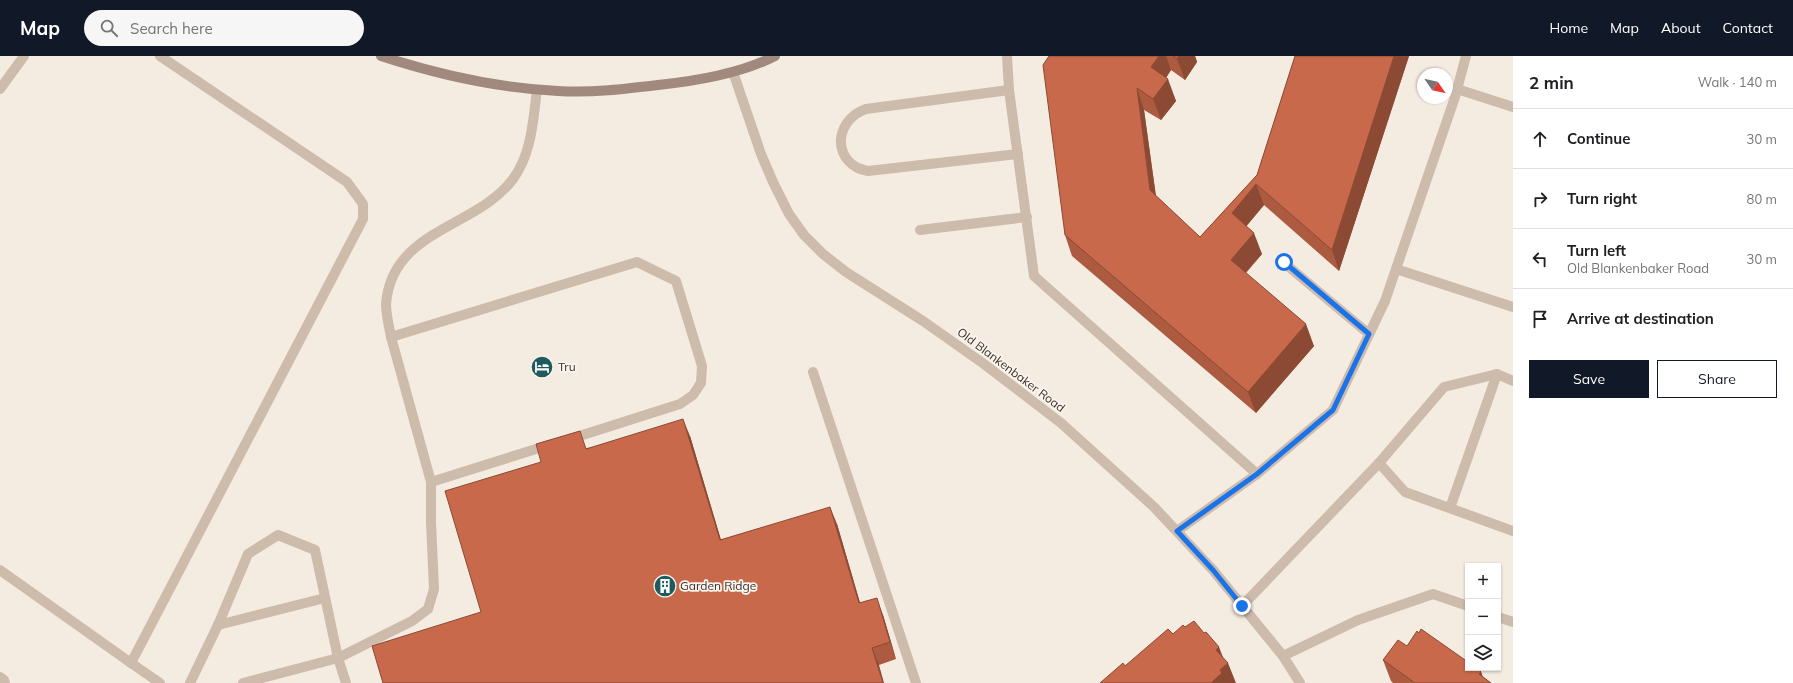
<!DOCTYPE html>
<html lang="en">
<head>
<meta charset="utf-8">
<style>
  :root { --surface:#fff; --page:#f6f6f6; --text:#202124; --muted:#757577; --line:#e0e0e0; --accent:#111827 }
  body { margin:0; font-family:Mulish,sans-serif; background:var(--page); color:var(--text) }
  .controls { position:absolute; right:12px; bottom:12px; display:grid; overflow:hidden; border-radius:0px; box-shadow:0 1px 3px #0004 }
  .controls button { width:36px; height:36px; display:grid; place-items:center; padding:0; border:0; border-bottom:1px solid var(--line); background:var(--surface); color:var(--text); font:20px sans-serif }
  .compass { position:absolute; left:1417px; top:12px; width:36px; height:36px; border-radius:50%; background:var(--surface); box-shadow:0 1px 3px #0004; rotate:124deg }
  .stop { position:absolute; width:12px; height:12px; margin:-9px; border:3px solid #1a73e8; border-radius:50%; background:#fff }
  .stop.end { background:#1a73e8; border-color:#fff; box-shadow:0 1px 4px #0008 }
  .list { margin:0; padding:0; list-style:none }
  h2 { display:flex; justify-content:space-between; align-items:center; height:52px; margin:0; padding:0 16px; font-size:17px }
  h2 small { font-size:13px; font-weight:400; color:var(--muted) }
  .list li { display:grid; grid-template-columns:26px 1fr auto; gap:12px; align-items:center; box-sizing:border-box; height:60px; padding:0 16px; border-top:1px solid var(--line) }
  .list b { display:block; font-size:15px; white-space:nowrap }
  .list p { margin:0; font-size:13px; white-space:nowrap; color:var(--muted) }
  .list em { font-size:13px; font-style:normal; color:var(--muted) }
  .actions { display:flex; gap:8px; padding:12px 16px }
  .actions a { flex:1; padding:9px 0; border:1px solid var(--accent); border-radius:0px; text-align:center; font-size:14px; color:var(--accent) }
  .actions .main { background:var(--accent); color:#fff }
  .icon { flex:none; width:22px; height:22px; fill:none; stroke:currentColor; stroke-width:2; stroke-linecap:round; stroke-linejoin:round }
  .map { position:relative; flex:none; width:1513px; height:627px; overflow:hidden }
  header { display:flex; align-items:center; gap:24px; box-sizing:border-box; height:56px; padding:0 20px; background:var(--accent); color:#fff }
  header strong { font-size:19px }
  nav { display:flex; gap:22px; margin-inline-start:auto; font-size:14px }
  .search { width:280px; height:36px; background:var(--page); display:flex; align-items:center; gap:10px; box-sizing:border-box; padding:0 14px; border-radius:22px; color:var(--muted); font-size:15px }
  main { display:flex }
  aside { flex:1; background:var(--surface) }
  .map>svg:first-child { display:block }
</style>
</head>
<body>
<header>
<strong>Map</strong>
<div class="search"><svg class="icon" aria-label="search" viewBox="0 0 24 24"><circle cx="10" cy="10" r="6"/><path d="M15 15l6 6"/></svg>Search here</div>
<nav><a>Home</a><a>Map</a><a>About</a><a>Contact</a></nav>
</header>
<main>
<div class="map">
<svg width="1513" height="627" viewBox="0 0 1513 627">
  <rect width="100%" height="100%" fill="#f4ebe1"/>
  <g fill="none" stroke-linecap="round" stroke-linejoin="round">
    <g stroke="#cdbbac" stroke-width="10">
      <polyline points="1007,0 1009,34 1034,220 1257,418"/>
      <polyline points="0,33 24,0"/>
      <polyline points="1457,33 1513,51"/>
      <path d="M537,34c-4,30 -5,63 -24,89 -36,49 -121,50 -127,125 0,10 3,23 5,33l246,-75 39,19 26,85 -1,17 -8,12 -13,9 -110,35"/>
      <path d="M1009,34l-143,19c-27,9 -35,43 -10,58 3,2 8,3 12,4l150,-17"/>
      <polyline points="920,174 1027,161"/>
      <polyline points="1283,206 1369,278"/>
      <polyline points="1396,213 1513,251"/>
      <polyline points="391,281 431,426 549,389"/>
      <polyline points="813,316 916,627"/>
      <polyline points="1379,407 1405,436 1513,475"/>
      <polyline points="1450,452 1497,318"/>
      <polyline points="1177,475 1257,418 1333,354 1385,245 1455,41 1466,0"/>
      <polyline points="0,514 131,607 363,163 363,148 347,126 160,0"/>
      <polyline points="1242,550 1379,407 1444,331 1497,318 1513,325"/>
      <polyline points="1498,561 1513,566"/>
      <polyline points="218,569 325,542"/>
      <polyline points="1283,600 1358,564 1433,538 1468,550"/>
      <polyline points="131,607 160,627"/>
      <polyline points="0,621 4,624 5,627"/>
      <polyline points="190,627 218,569 248,498 278,479 315,494 338,602 346,627"/>
      <polyline points="243,627 338,602 412,565 428,553 434,533 431,466 431,426"/>
    </g>
    <polyline stroke="#cdbbac" stroke-width="10" points="733,16 761,98 773,126 789,158 804,179 823,198 846,216 923,265 984,308 1061,367 1154,451 1213,514 1283,600 1300,627"/>
    <path stroke="#a18a7d" stroke-width="10" d="M381,0c58,19 116,32 177,35 34,2 67,-2 100,-6 39,-4 82,-11 117,-29"/>
  </g>
  <g fill="#ac5a40">
    <polygon points="1049,0 1195,0 1197,6 1185,24 1171,14 1166,22 1176,45 1161,64 1144,54 1156,140 1200,181 1257,119 1295,0 1409,0 1339,215 1264,149 1246,170 1262,198 1246,217 1314,290 1256,357 1072,200 1065,179"/>
    <polygon points="690,380 721,484 837,468 860,547 883,559 896,603 879,609 481,556 541,406 587,392"/>
    <polygon points="1407,590 1481,616 1483,621 1491,627 1393,627 1391,625 1383,604"/>
  </g>
  <g fill="#8c4a34">
    <polygon points="1159,0 1166,0 1171,14 1159,32 1151,11"/>
    <polygon points="1179,0 1195,0 1197,6 1185,24 1177,3"/>
    <polygon points="1394,0 1409,0 1339,215 1332,194"/>
    <polygon points="1168,23 1176,45 1161,64 1153,43"/>
    <polygon points="1137,32 1144,54 1158,156 1150,134"/>
    <polygon points="1256,128 1264,149 1240,178 1232,157"/>
    <polygon points="1254,177 1262,198 1238,225 1231,204"/>
    <polygon points="1306,268 1314,290 1256,357 1248,336"/>
    <polygon points="683,363 690,380 726,501 720,484"/>
    <polygon points="830,451 837,468 865,564 859,547"/>
    <polygon points="877,542 883,559 896,603 890,586"/>
    <polygon points="1219,591 1226,609 1228,607 1236,627 1211,627 1220,614 1216,594"/>
    <polygon points="872,592 879,609 884,627 883,627"/>
    <polygon points="1481,616 1485,627 1479,618"/>
  </g>
  <g fill="#c8694b" stroke="#8c4a34">
    <polygon points="1049,0 1159,0 1151,11 1168,23 1153,43 1137,32 1150,134 1200,181 1257,119 1295,0 1394,0 1332,194 1256,128 1232,157 1254,177 1231,204 1306,268 1248,336 1065,179 1043,9"/>
    <polygon points="1173,0 1179,0 1177,3"/>
    <polygon points="683,363 720,484 830,451 859,547 877,542 890,586 872,592 883,627 383,627 372,590 481,556 445,435 541,406 536,388 580,375 586,393"/>
    <polygon points="1194,565 1204,577 1206,576 1219,591 1216,594 1228,607 1220,614 1222,617 1211,627 1100,627 1123,607 1125,610 1168,573 1173,578 1183,569 1185,571"/>
    <polygon points="1421,573 1468,606 1468,612 1476,612 1481,616 1479,618 1491,627 1415,627 1383,604 1398,584 1407,590 1417,575 1419,577"/>
  </g>
  <g fill="none" stroke-linecap="round" stroke-linejoin="round">
    <polyline stroke="#1a73e8" stroke-width="5" points="1242,550 1213,514 1177,475 1257,418 1333,354 1369,278 1284,206"/>
  </g>
  <defs>
    <g id="hotel-disc" transform="scale(1.15)"><circle r="9.5" fill="#1f5a5e" stroke="#fbf5ee"/><path d="M-6-4.5h1.5V1H6V5H4.5V3h-9V5H-6ZM-4 0a1.8 1.8 0 1 1 3.6 0ZM.5 0V-2.5h3Q6-2.5 6 0Z" fill="#fff"/></g>
    <g id="building-disc" transform="scale(1.15)"><circle r="9.5" fill="#1f5a5e" stroke="#fbf5ee"/><path d="M-4-6H4V6H1V3H-1V6H-4ZM-2.5-4.3h1.7v1.8h-1.7ZM.8-4.3h1.7v1.8H.8ZM-2.5-1h1.7V.8h-1.7ZM.8-1h1.7V.8H.8Z" fill="#fff"/></g>
  </defs>
  <g fill-rule="evenodd">
    <use href="#hotel-disc" x="542" y="311"/>
    <use href="#building-disc" x="665" y="530"/>
  </g>
  <g text-anchor="middle" stroke-width="3.5" stroke-linejoin="round" paint-order="stroke">
    <g font-size="12" fill="#3b302b" stroke="#fbf5ee" text-anchor="start">
      <text x="558" y="315">Tru</text>
      <text x="680" y="534">Garden Ridge</text>
    </g>
    <g font-size="12" fill="#3b302b" stroke="#fbf5ee">
      <text transform="translate(1011 314) rotate(37)" y="4">Old Blankenbaker Road</text>
    </g>
  </g>
</svg>
<div class="controls">
<button>+</button>
<button>−</button>
<button><svg class="icon" aria-label="layers" viewBox="0 0 24 24"><path d="M12 4l9 5-9 5-9-5zM3 14l9 5 9-5"/></svg></button>
</div>
<svg class="compass" viewBox="-18 -18 36 36"><path d="M0-13l5 13h-10z" fill="#e53935"/><path d="M0 13l5-13h-10z" fill="#757577"/></svg>
<div class="stop" style="left:1284px;top:206px"></div>
<div class="stop end" style="left:1242px;top:550px"></div>
</div>
<aside>
<h2>2 min<small>Walk · 140 m</small></h2>
<ul class="list">
<li><svg class="icon" aria-label="ahead" viewBox="0 0 24 24"><path d="M12 20V5M6 11l6-6 6 6"/></svg><div><b>Continue</b></div><em>30 m</em></li>
<li><svg class="icon" aria-label="right" viewBox="0 0 24 24"><path d="M7 20v-9h11M14 6l5 5-5 5"/></svg><div><b>Turn right</b></div><em>80 m</em></li>
<li><svg class="icon" aria-label="left" viewBox="0 0 24 24"><path d="M17 20v-9H6M10 6l-5 5 5 5"/></svg><div><b>Turn left</b><p>Old Blankenbaker Road</p></div><em>30 m</em></li>
<li><svg class="icon" aria-label="arrive" viewBox="0 0 24 24"><path d="M6 21V4h12l-3 4 3 4H6"/></svg><div><b>Arrive at destination</b></div></li>
</ul>
<div class="actions"><a class="main">Save</a><a>Share</a></div>
</aside>
</main>
</body>
</html>
